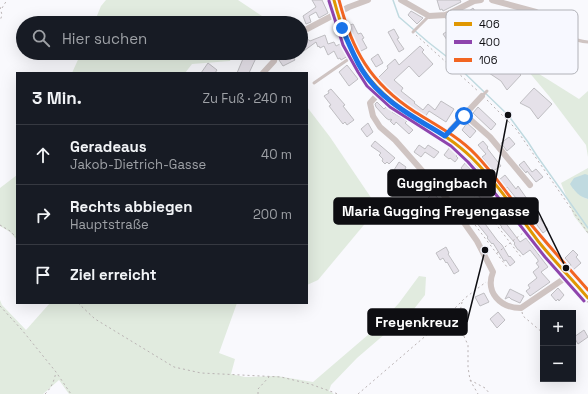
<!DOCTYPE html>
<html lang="de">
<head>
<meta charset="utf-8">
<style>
  :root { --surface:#171b24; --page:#20242c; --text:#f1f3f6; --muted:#9ea1a6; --line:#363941 }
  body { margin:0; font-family:"Space Grotesk",sans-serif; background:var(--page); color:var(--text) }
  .controls { position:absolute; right:12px; bottom:12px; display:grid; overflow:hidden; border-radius:0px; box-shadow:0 4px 16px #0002 }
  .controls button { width:36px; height:36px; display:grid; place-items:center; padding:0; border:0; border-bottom:1px solid var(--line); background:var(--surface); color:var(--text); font:20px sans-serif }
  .stop { position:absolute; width:12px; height:12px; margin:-9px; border:3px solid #1a73e8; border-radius:50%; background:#fff }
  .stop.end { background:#1a73e8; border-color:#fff; box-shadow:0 1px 4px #0008 }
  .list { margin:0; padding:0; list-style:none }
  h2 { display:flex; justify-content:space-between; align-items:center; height:52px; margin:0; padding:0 16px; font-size:17px }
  h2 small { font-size:13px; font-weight:400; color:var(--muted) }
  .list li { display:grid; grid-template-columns:26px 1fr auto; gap:12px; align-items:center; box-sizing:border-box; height:60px; padding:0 16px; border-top:1px solid var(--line) }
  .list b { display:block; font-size:15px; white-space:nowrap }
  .list p { margin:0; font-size:13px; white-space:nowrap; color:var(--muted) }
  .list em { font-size:13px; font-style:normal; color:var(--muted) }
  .icon { flex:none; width:22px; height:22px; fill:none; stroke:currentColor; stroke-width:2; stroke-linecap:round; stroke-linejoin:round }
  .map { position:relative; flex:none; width:588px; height:394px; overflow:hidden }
  .search { position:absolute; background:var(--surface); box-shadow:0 4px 16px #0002; left:16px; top:16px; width:292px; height:44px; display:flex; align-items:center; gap:10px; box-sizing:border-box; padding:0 14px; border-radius:22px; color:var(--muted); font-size:15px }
  .panel { position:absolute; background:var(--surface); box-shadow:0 4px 16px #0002; left:16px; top:72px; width:292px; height:232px; border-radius:0px }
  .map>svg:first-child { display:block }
</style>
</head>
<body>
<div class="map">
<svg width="588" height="394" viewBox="0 0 588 394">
  <rect width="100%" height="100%" fill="#f9f9fd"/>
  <g fill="#e1ebdf">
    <polygon points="106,0 238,0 262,16 259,23 94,23 101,6"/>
    <polygon points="508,47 536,72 579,99 588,91 588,157 586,145 549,96"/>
    <polygon points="81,53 233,53 230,61 192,64 185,73 72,73"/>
    <polygon points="307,107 330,137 378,208 318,280 307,285"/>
    <path d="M588,168v7l-8,1 -7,13c6,3 9,9 15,10v35l-14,-18 -13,-33z"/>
    <polygon points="17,175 17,240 10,232 0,226 0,188"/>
    <polygon points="419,276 426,277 425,295 414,309 357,358 331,385 329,391 334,394 69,394 59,380 43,394 0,394 0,300 2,305 26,330 50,303 237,303 219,353 235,359 231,374 245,377 277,376 313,382 376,328 399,303"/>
  </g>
  <path fill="#c0dae0" d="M585,174l3,1v24c-7,-1 -15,-9 -18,-15l4,-6z"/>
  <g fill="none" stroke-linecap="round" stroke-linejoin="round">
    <polyline stroke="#c0dae0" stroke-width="1.5" points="393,0 399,17 428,42 451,60 508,115 528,142 537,156 588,228"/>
  </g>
  <g fill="#e5e1e9" stroke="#bfbec2">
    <polygon points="312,0 322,0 328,13 319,18 316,12 309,16 311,22 306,24 303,16 316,7"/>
    <polygon points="437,0 460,0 461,2 443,11 442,9 440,10"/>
    <polygon points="473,8 477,14 463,25 454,16 462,12 464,15"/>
    <polygon points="411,11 423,18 417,24 408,15"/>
    <polygon points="353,24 358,34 361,33 364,38 362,39 367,48 359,52 348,26"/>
    <polygon points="394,29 399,38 397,39 404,49 399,52 388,32"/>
    <polygon points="446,32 452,40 455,43 457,42 460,46 452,52 447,45 449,43 443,34"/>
    <polygon points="325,35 328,44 334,42 336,46 342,43 348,56 341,60 340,58 338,59 334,51 328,55 324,46 320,48 319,46 318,47 316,42 301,53 301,46 304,44 302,42 306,38 310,41"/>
    <polygon points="420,46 424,50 422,52 433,64 419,77 409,66 394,80 403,88 401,91 415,102 414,103 423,110 428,104 435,110 441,101 454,109 446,122 429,111 425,117 416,111 407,106 377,79 388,68 387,66 395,59 399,65"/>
    <polygon points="291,53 295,60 283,66 279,60"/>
    <polygon points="245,54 256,58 249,73 237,73"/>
    <polygon points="378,54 383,63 376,67 371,59"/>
    <polygon points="503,58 521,75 507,90 501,81 489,73"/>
    <polygon points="208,63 217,70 215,73 201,73"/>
    <polygon points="347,65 358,79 349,86 339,72"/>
    <polygon points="534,88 552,104 538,119 530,108 520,103"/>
    <polygon points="331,89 345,105 343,106 354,120 347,125 345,122 343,124 329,106 331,105 324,96 329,93 328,91"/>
    <polygon points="377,102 384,109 387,106 393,111 392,112 407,121 405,123 413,130 409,134 396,122 394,125 390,121 392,120 391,119 389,120 386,118 376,107 375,104"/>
    <polygon points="478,107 496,124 491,130 473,113"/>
    <polygon points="368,123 373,132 367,137 361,129"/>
    <polygon points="467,123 476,131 470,138 462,130"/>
    <polygon points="509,137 515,144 507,151 501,143"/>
    <polygon points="375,141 395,158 389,164 387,162 385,164 382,161 383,159 379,155 381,153 371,146"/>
    <polygon points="483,141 488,147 487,148 501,166 493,171 482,157 486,154 478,145"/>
    <polygon points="419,145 425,149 428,145 439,152 434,158 425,152 421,157 414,152"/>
    <polygon points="450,147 458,154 456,156 458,158 455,162 450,158 449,159 444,155"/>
    <polygon points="524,161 532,172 536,169 543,177 536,182 527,171 526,173 519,165"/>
    <polygon points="399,162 406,167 405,169 416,177 410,184 402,179 404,177 394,170"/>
    <polygon points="465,163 485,186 484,187 492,197 495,194 498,199 492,205 520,242 526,238 548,267 541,272 550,282 530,296 526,291 530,288 528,285 537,278 533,272 539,267 536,263 538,262 538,260 530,250 523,255 519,250 518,250 514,244 515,243 501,227 502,227 488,211 490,209 477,194 474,196 471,192 476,188 468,178 469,177 461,168"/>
    <polygon points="505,175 516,189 518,186 532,206 531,207 548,229 543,233 517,198 516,198 507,187 505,189 499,180"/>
    <polygon points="430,187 437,194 436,196 441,202 430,212 425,206 431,201 428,198 431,195 428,189"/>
    <polygon points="480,217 497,240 502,245 509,257 510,256 515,262 510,266 506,260 504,261 493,243 492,244 487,238 488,237 475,221"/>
    <polygon points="446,247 449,253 448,254 459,271 454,274 447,262 446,263 443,258 440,260 436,253"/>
    <polygon points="573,250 578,255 576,257 581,263 573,270 570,267 571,265 565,258"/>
    <polygon points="558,288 564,295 559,301 558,299 556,301 551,295"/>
    <polygon points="510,289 524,296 520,303 511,299 509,297 505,299"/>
    <polygon points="484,293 489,302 480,306 475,297"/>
    <polygon points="498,312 505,320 497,328 490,319"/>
    <polygon points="584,330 588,337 578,344 574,337"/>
  </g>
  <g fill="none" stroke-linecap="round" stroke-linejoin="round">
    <g stroke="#b9b2b3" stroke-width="1" stroke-dasharray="2 3" stroke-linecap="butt">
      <polyline points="0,7 2,15 0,21"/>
      <polyline points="2,8 7,0"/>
      <polyline points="416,35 479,92"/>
      <polyline points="487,100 516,129 588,233"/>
      <polyline points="486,211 521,257"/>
      <polyline points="472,221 507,267"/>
      <polyline points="0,225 10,231 17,238"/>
      <polyline points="497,253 523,233"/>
      <polyline points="462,302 460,312 460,322 461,330 468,345 468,367 470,380 478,394"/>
      <polyline points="78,303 95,319 174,367 201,373 281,377 310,384 338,394"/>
      <polyline points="0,306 22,330 56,372 71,394"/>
      <polyline points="522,312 523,316 543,333"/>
      <polyline points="470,380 485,388 490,394"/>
      <path d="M45,394c7,-7 9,-13 11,-22"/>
      <polyline points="258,394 258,389 269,377"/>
      <polyline points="358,394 436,327 465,298 486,282"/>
    </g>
    <g stroke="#cfc4c2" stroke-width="3">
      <path d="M536,12c4,4 7,9 11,12 9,9 28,17 41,18"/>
      <polyline points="413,32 429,16"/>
      <polyline points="314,83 353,56"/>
      <polyline points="482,96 487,91"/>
    </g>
    <g stroke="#cfc4c2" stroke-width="6">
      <polyline points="401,0 429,16 446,15 474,1 481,0"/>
      <polyline points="492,0 536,12"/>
      <path d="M446,15c16,15 27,24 35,45"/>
      <polyline points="301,31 307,29 349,7 368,0"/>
      <polyline points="263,73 274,61 276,53"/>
      <path d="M380,92l-10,11 3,13 7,11 15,13 53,60 29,41 16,31c-8,20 7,36 28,36l47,-32"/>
      <polyline points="465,115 490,137 530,185"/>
      <polyline points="445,136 482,96"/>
    </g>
    <path stroke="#c0b2b0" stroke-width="9" d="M334,0c9,38 26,79 59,103 25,19 57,32 79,55 21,22 38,48 57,71 11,14 21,27 33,40 8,10 18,19 26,29"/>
    <g stroke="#f7f8ff" stroke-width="6">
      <path id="bus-1" d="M334,0c14,53 32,87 79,116 21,13 42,25 59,42 25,25 45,55 66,83 16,20 34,38 50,57"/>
    </g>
    <g stroke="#f7f8ff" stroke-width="6">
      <polyline id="bus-2" points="329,1 343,45 358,72 367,86 390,107 451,146 468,162 490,187 545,257 584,301"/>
    </g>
    <g stroke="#f7f8ff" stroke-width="6">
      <path id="bus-3" d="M339,0c13,50 31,83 76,112 21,13 44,25 61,43 18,19 33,41 49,62 20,25 42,49 63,73"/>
    </g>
    <use href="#bus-1" stroke="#e09702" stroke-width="3"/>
    <use href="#bus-2" stroke="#8e44ad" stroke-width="3"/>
    <use href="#bus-3" stroke="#f26522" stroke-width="3"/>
  </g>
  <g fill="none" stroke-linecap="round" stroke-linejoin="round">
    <path stroke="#1a73e8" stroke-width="5" d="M342,28c6,14 12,29 20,42 19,31 52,47 83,66l19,-20"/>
  </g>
  <rect x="446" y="10" width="132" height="64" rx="6" fill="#f7f8ff" stroke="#b1b2b8" stroke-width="1"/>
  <rect x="454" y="22" width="18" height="4" fill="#e09702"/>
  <rect x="454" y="40" width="18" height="4" fill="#8e44ad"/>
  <rect x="454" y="58" width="18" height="4" fill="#f26522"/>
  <g font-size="11" fill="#0e0e12">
    <text x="479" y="28">406</text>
    <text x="479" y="46">400</text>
    <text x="479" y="64">106</text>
  </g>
  <path fill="none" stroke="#0e0e12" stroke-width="1.5" d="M508 115L495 183M566 268L538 211M485 250L467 322"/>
  <g fill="#0e0e12" stroke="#f7f8ff" stroke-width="1.5">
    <circle cx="508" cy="115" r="4"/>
    <circle cx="566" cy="268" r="4"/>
    <circle cx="485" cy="250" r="4"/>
  </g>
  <g fill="#0e0e12" stroke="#0e0e12" stroke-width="1.5">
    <rect x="388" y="170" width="107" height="26" rx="4"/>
    <rect x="334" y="198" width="204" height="26" rx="4"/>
    <rect x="368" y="309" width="99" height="26" rx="4"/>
  </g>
  <g font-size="14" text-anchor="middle" font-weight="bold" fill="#fff">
    <text x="442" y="188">Guggingbach</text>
    <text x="436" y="216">Maria Gugging Freyengasse</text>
    <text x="417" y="327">Freyenkreuz</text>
  </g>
</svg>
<div class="controls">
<button>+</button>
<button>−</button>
</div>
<div class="stop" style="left:464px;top:116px"></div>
<div class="stop end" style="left:342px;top:28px"></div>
<div class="search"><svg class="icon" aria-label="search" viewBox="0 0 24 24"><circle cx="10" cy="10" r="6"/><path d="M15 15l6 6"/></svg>Hier suchen</div>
<section class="panel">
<h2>3 Min.<small>Zu Fuß · 240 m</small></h2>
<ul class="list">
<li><svg class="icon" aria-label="ahead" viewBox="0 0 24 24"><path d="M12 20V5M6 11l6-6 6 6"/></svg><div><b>Geradeaus</b><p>Jakob-Dietrich-Gasse</p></div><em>40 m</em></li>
<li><svg class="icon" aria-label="right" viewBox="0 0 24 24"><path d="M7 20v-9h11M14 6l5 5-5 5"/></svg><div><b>Rechts abbiegen</b><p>Hauptstraße</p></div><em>200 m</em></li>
<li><svg class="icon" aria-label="arrive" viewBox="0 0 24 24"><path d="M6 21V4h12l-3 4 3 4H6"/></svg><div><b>Ziel erreicht</b></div></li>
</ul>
</section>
</div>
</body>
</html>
